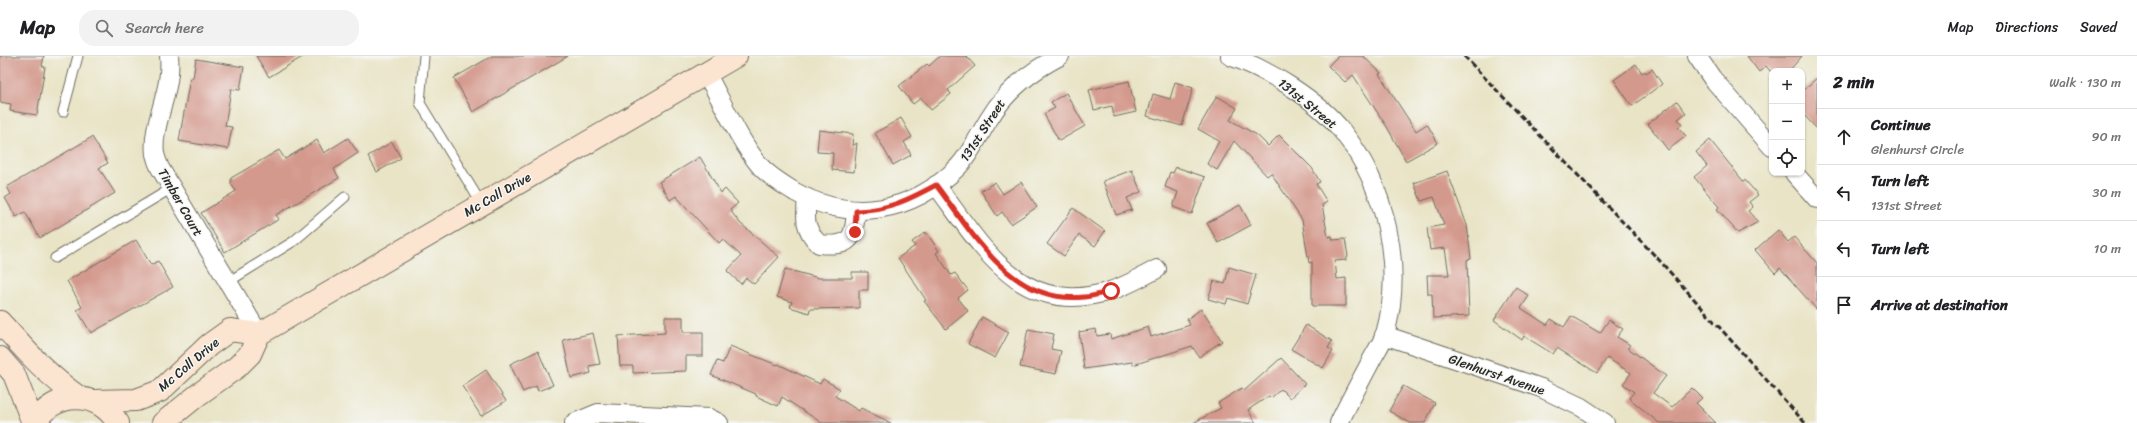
<!DOCTYPE html>
<html lang="en">
<head>
<meta charset="utf-8">
<style>
  :root { --surface:#fff; --page:#f2f2f2; --text:#202124; --muted:#757577; --line:#e0e0e0 }
  body { margin:0; font-family:Sriracha,sans-serif; background:var(--page); color:var(--text) }
  .controls { position:absolute; right:12px; top:12px; display:grid; overflow:hidden; border-radius:8px; box-shadow:0 1px 3px #0004 }
  .controls button { width:36px; height:36px; display:grid; place-items:center; padding:0; border:0; border-bottom:1px solid var(--line); background:var(--surface); color:var(--text); font:20px sans-serif }
  .stop { position:absolute; width:12px; height:12px; margin:-9px; border:3px solid #d93025; border-radius:50%; background:#fff }
  .stop.end { background:#d93025; border-color:#fff; box-shadow:0 1px 4px #0008 }
  .list { margin:0; padding:0; list-style:none }
  h2 { display:flex; justify-content:space-between; align-items:center; height:52px; margin:0; padding:0 16px; font-size:17px }
  h2 small { font-size:13px; font-weight:400; color:var(--muted) }
  .list li { display:grid; grid-template-columns:26px 1fr auto; gap:12px; align-items:center; box-sizing:border-box; height:56px; padding:0 16px; border-top:1px solid var(--line) }
  .list b { display:block; font-size:15px; white-space:nowrap }
  .list p { margin:0; font-size:13px; white-space:nowrap; color:var(--muted) }
  .list em { font-size:13px; font-style:normal; color:var(--muted) }
  .icon { flex:none; width:22px; height:22px; fill:none; stroke:currentColor; stroke-width:2; stroke-linecap:round; stroke-linejoin:round }
  .map { position:relative; flex:none; width:1817px; height:367px; overflow:hidden }
  header { display:flex; align-items:center; gap:24px; box-sizing:border-box; height:56px; padding:0 20px; background:var(--surface); border-bottom:1px solid var(--line) }
  header strong { font-size:19px }
  nav { display:flex; gap:22px; margin-inline-start:auto; font-size:14px }
  .search { width:280px; height:36px; background:var(--page); display:flex; align-items:center; gap:10px; box-sizing:border-box; padding:0 14px; border-radius:16px; color:var(--muted); font-size:15px }
  main { display:flex }
  aside { flex:1; background:var(--surface) }
  .map>svg:first-child { display:block }
</style>
</head>
<body>
<header>
<strong>Map</strong>
<div class="search"><svg class="icon" aria-label="search" viewBox="0 0 24 24"><circle cx="10" cy="10" r="6"/><path d="M15 15l6 6"/></svg>Search here</div>
<nav><a>Map</a><a>Directions</a><a>Saved</a></nav>
</header>
<main>
<div class="map">
<svg width="1817" height="367" viewBox="0 0 1817 367">
  <rect width="100%" height="100%" fill="#f6f6f2"/>
  <filter id="ink" filterUnits="userSpaceOnUse"><feTurbulence type="fractalNoise" baseFrequency=".025" numOctaves="2"/><feDisplacementMap in="SourceGraphic" scale="8" xChannelSelector="R" yChannelSelector="G"/><feConvolveMatrix kernelMatrix="1 2 1 2 8 2 1 2 1" color-interpolation-filters="sRGB"/></filter>
  <filter id="wash" filterUnits="userSpaceOnUse"><feTurbulence type="fractalNoise" baseFrequency=".012" numOctaves="4" result="noise"/><feDisplacementMap in="SourceGraphic" scale="16" xChannelSelector="R" yChannelSelector="G"/><feGaussianBlur stdDeviation="0.9" result="paint"/><feColorMatrix in="noise" values="0 0 0 0 0 0 0 0 0 0 0 0 0 0 0 0 0 1.4 0 .05"/><feComposite in="paint" operator="in"/></filter>
  <g filter="url(#wash)">
    <rect width="100%" height="100%" fill="#e9e4c6"/>
    <g id="blocks">
      <g fill="#d4998d">
        <polygon points="0,0 44,0 42,10 45,11 37,59 10,55 11,48 0,46"/>
        <polygon points="256,0 304,0 269,21"/>
        <polygon points="492,0 568,0 473,56 454,22"/>
        <polygon points="940,0 966,0 975,10 948,34 951,38 931,54 921,42 913,48 899,30 927,8 929,10"/>
        <polygon points="1338,0 1363,0 1381,17 1379,18 1416,75 1427,68 1438,87 1406,105 1387,71 1353,19 1345,26 1328,10"/>
        <polygon points="1747,0 1802,0 1789,15 1770,15 1766,10 1759,16"/>
        <polygon points="196,3 244,11 240,34 231,33 225,70 232,71 228,93 179,85 190,22 193,22"/>
        <polygon points="1636,8 1642,17 1645,15 1646,17 1652,13 1662,28 1632,50 1614,24"/>
        <polygon points="1817,22 1817,73 1802,57 1802,35"/>
        <polygon points="1129,25 1136,56 1114,61 1112,50 1094,54 1089,34"/>
        <polygon points="1175,26 1193,32 1182,70 1147,60 1153,38 1170,43"/>
        <polygon points="1066,37 1085,70 1059,85 1044,58 1055,52 1051,46"/>
        <polygon points="1217,40 1237,52 1230,64 1257,79 1268,90 1279,79 1312,112 1320,126 1316,128 1327,146 1322,149 1328,181 1332,180 1333,184 1345,183 1348,200 1346,204 1335,205 1337,223 1346,222 1346,250 1312,250 1312,206 1309,207 1302,164 1271,117 1267,120 1234,85 1217,114 1207,108 1219,85 1198,73"/>
        <polygon points="1677,45 1686,57 1678,63 1682,68 1678,71 1686,80 1668,94 1648,68"/>
        <polygon points="901,62 912,81 904,86 911,99 893,109 875,77"/>
        <polygon points="819,74 853,78 852,90 857,87 854,116 832,114 833,97 817,96"/>
        <polygon points="92,81 108,107 99,112 115,137 40,182 25,156 16,161 5,142 11,138 7,131"/>
        <polygon points="348,82 358,97 334,113 339,122 276,159 279,163 225,196 201,157 236,135 231,128 231,122 279,94 285,103 317,84 324,97"/>
        <polygon points="1710,84 1743,125 1745,124 1758,139 1749,146 1753,151 1748,155 1758,166 1738,177 1717,153 1719,151 1694,121 1707,110 1696,96"/>
        <polygon points="392,86 401,102 377,116 368,100"/>
        <polygon points="700,101 721,137 725,133 738,147 730,154 740,167 779,201 754,228 746,222 741,228 727,215 741,200 723,183 719,187 676,140 670,144 659,126"/>
        <polygon points="1176,111 1205,121 1192,158 1173,151 1178,136 1165,131 1170,116 1173,117"/>
        <polygon points="1132,114 1141,136 1127,142 1132,154 1116,159 1103,125"/>
        <polygon points="1447,115 1467,169 1471,203 1467,204 1469,260 1433,262 1432,238 1428,238 1427,219 1449,219 1445,192 1430,194 1427,172 1444,169 1434,141 1421,145 1414,127"/>
        <polygon points="995,126 1003,138 1021,126 1037,151 1011,168 1002,156 997,160 981,135"/>
        <polygon points="1240,149 1251,169 1218,187 1207,167"/>
        <polygon points="1073,152 1105,175 1095,190 1079,179 1064,200 1047,188"/>
        <polygon points="1778,174 1788,186 1794,181 1817,207 1817,254 1780,212 1775,217 1755,194"/>
        <polygon points="926,176 939,195 936,197 951,219 955,217 968,234 958,242 968,255 946,273 924,245 926,244 898,202 915,190 912,186"/>
        <polygon points="136,184 151,209 158,205 173,231 91,277 77,254 82,251 67,225"/>
        <polygon points="1229,211 1256,219 1247,248 1228,242 1226,248 1208,243 1214,225 1225,228"/>
        <polygon points="785,213 819,222 852,222 852,216 868,216 868,234 859,234 859,252 810,253 809,257 790,251 792,246 777,241"/>
        <polygon points="1516,231 1529,240 1521,252 1547,269 1551,263 1564,271 1571,260 1600,277 1609,264 1623,273 1617,281 1630,289 1628,292 1666,320 1653,337 1672,351 1692,332 1702,342 1696,347 1716,367 1659,367 1629,342 1634,336 1623,328 1631,317 1607,302 1597,317 1557,292 1553,298 1524,280 1522,284 1494,264"/>
        <polygon points="1201,253 1222,285 1199,301 1192,290 1133,309 1132,306 1084,313 1079,276 1096,273 1097,280 1110,278 1111,283 1148,271 1151,281 1190,269 1187,263"/>
        <polygon points="665,261 683,261 683,276 703,276 703,300 686,300 686,315 633,317 633,310 620,310 618,280 665,277"/>
        <polygon points="982,261 1009,276 995,302 968,288"/>
        <polygon points="1306,269 1332,285 1328,292 1333,295 1323,312 1291,293"/>
        <polygon points="1028,273 1054,278 1051,293 1061,295 1056,318 1020,311"/>
        <polygon points="593,277 600,308 589,310 591,317 571,322 563,284"/>
        <polygon points="730,290 777,309 778,308 820,328 823,323 840,333 835,340 859,355 861,352 891,367 822,367 782,341 778,350 756,340 756,338 711,319 717,305 723,307"/>
        <polygon points="538,295 553,329 538,335 536,330 523,336 510,308"/>
        <polygon points="1281,302 1305,328 1290,342 1281,333 1271,342 1269,340 1248,354 1256,367 1193,367 1221,352 1218,347 1242,332 1244,335"/>
        <polygon points="486,314 506,345 481,360 462,330"/>
        <polygon points="1403,330 1435,347 1425,367 1410,367 1389,355"/>
      </g>
    </g>
  </g>
  <g filter="url(#ink)">
    <use href="#blocks" fill-opacity="0" stroke="#6e6c61" stroke-width="1"/>
    <g fill="none" stroke-linecap="round" stroke-linejoin="round">
      <g stroke="#6e6c61" stroke-width="11">
        <g id="lane">
          <polyline points="424,0 420,47 481,147"/>
          <polyline points="63,56 78,0"/>
          <polyline points="55,202 172,132"/>
          <polyline points="228,226 294,185 345,141"/>
        </g>
      </g>
      <g stroke="#6e6c61" stroke-width="20">
        <g id="street">
          <path d="M169,0c4,34 -18,68 -14,98 1,4 3,10 5,14l99,166"/>
          <path d="M1230,0c37,13 88,44 112,75 44,55 62,136 43,203 -3,9 -10,19 -14,27 -11,21 -22,41 -32,62"/>
          <polyline points="1697,0 1712,22 1772,91"/>
          <path d="M706,17c17,30 33,68 55,94 9,10 23,18 34,25 57,31 117,21 163,-25 13,-14 21,-32 31,-48 17,-29 42,-48 71,-63"/>
          <polyline points="1794,117 1817,143"/>
          <path d="M936,129c46,61 84,134 174,106 16,-5 32,-14 47,-22"/>
          <path d="M807,142c-2,21 -3,31 12,46 31,3 35,-4 37,-33"/>
          <polyline points="1384,279 1541,332 1581,351 1605,367"/>
          <polyline points="574,367 598,357 709,362 719,367"/>
        </g>
      </g>
      <g stroke="#6e6c61" stroke-width="24">
        <g id="secondary">
          <path d="M0,266c27,30 47,53 80,76"/>
          <polyline points="0,302 14,318 33,367"/>
          <polyline points="93,345 136,344 160,335 209,289 230,274 259,278"/>
          <path d="M34,367c22,-32 62,-34 84,0"/>
          <polyline points="163,367 199,338 237,311 250,298 259,278 736,0"/>
        </g>
      </g>
      <use href="#lane" stroke="#fff" stroke-width="9"/>
      <use href="#street" stroke="#fff" stroke-width="18"/>
      <use href="#secondary" stroke="#fce5d0" stroke-width="22"/>
      <polyline stroke="#2b2b2b" stroke-width="3" stroke-dasharray="6 3" stroke-linecap="butt" points="1464,0 1660,205 1805,367"/>
    </g>
  </g>
  <g fill="none" stroke-linecap="round" stroke-linejoin="round" filter="url(#ink)">
    <path stroke="#d93025" stroke-width="5" d="M855,176l1,-21c34,-2 50,-10 80,-26 38,50 76,120 148,112 9,0 19,-4 27,-6"/>
  </g>
  <g text-anchor="middle" stroke-width="3" stroke-linejoin="round" paint-order="stroke">
    <g font-size="13" fill="#2b2b2b" stroke="#f6f6f2">
      <text transform="translate(1308 47) rotate(39)" y="5">131st Street</text>
      <text transform="translate(982 74) rotate(-57)" y="5">131st Street</text>
      <text transform="translate(497 138) rotate(-30)" y="5">Mc Coll Drive</text>
      <text transform="translate(181 146) rotate(60)" y="5">Timber Court</text>
      <text transform="translate(188 308) rotate(-40)" y="5">Mc Coll Drive</text>
      <text transform="translate(1497 318) rotate(19)" y="5">Glenhurst Avenue</text>
    </g>
  </g>
</svg>
<div class="controls">
<button>+</button>
<button>−</button>
<button><svg class="icon" aria-label="locate" viewBox="0 0 24 24"><circle cx="12" cy="12" r="6"/><path d="M12 2v4M12 18v4M2 12h4M18 12h4"/></svg></button>
</div>
<div class="stop" style="left:1111px;top:235px"></div>
<div class="stop end" style="left:855px;top:176px"></div>
</div>
<aside>
<h2>2 min<small>Walk · 130 m</small></h2>
<ul class="list">
<li><svg class="icon" aria-label="ahead" viewBox="0 0 24 24"><path d="M12 20V5M6 11l6-6 6 6"/></svg><div><b>Continue</b><p>Glenhurst Circle</p></div><em>90 m</em></li>
<li><svg class="icon" aria-label="left" viewBox="0 0 24 24"><path d="M17 20v-9H6M10 6l-5 5 5 5"/></svg><div><b>Turn left</b><p>131st Street</p></div><em>30 m</em></li>
<li><svg class="icon" aria-label="left" viewBox="0 0 24 24"><path d="M17 20v-9H6M10 6l-5 5 5 5"/></svg><div><b>Turn left</b></div><em>10 m</em></li>
<li><svg class="icon" aria-label="arrive" viewBox="0 0 24 24"><path d="M6 21V4h12l-3 4 3 4H6"/></svg><div><b>Arrive at destination</b></div></li>
</ul>
</aside>
</main>
</body>
</html>
